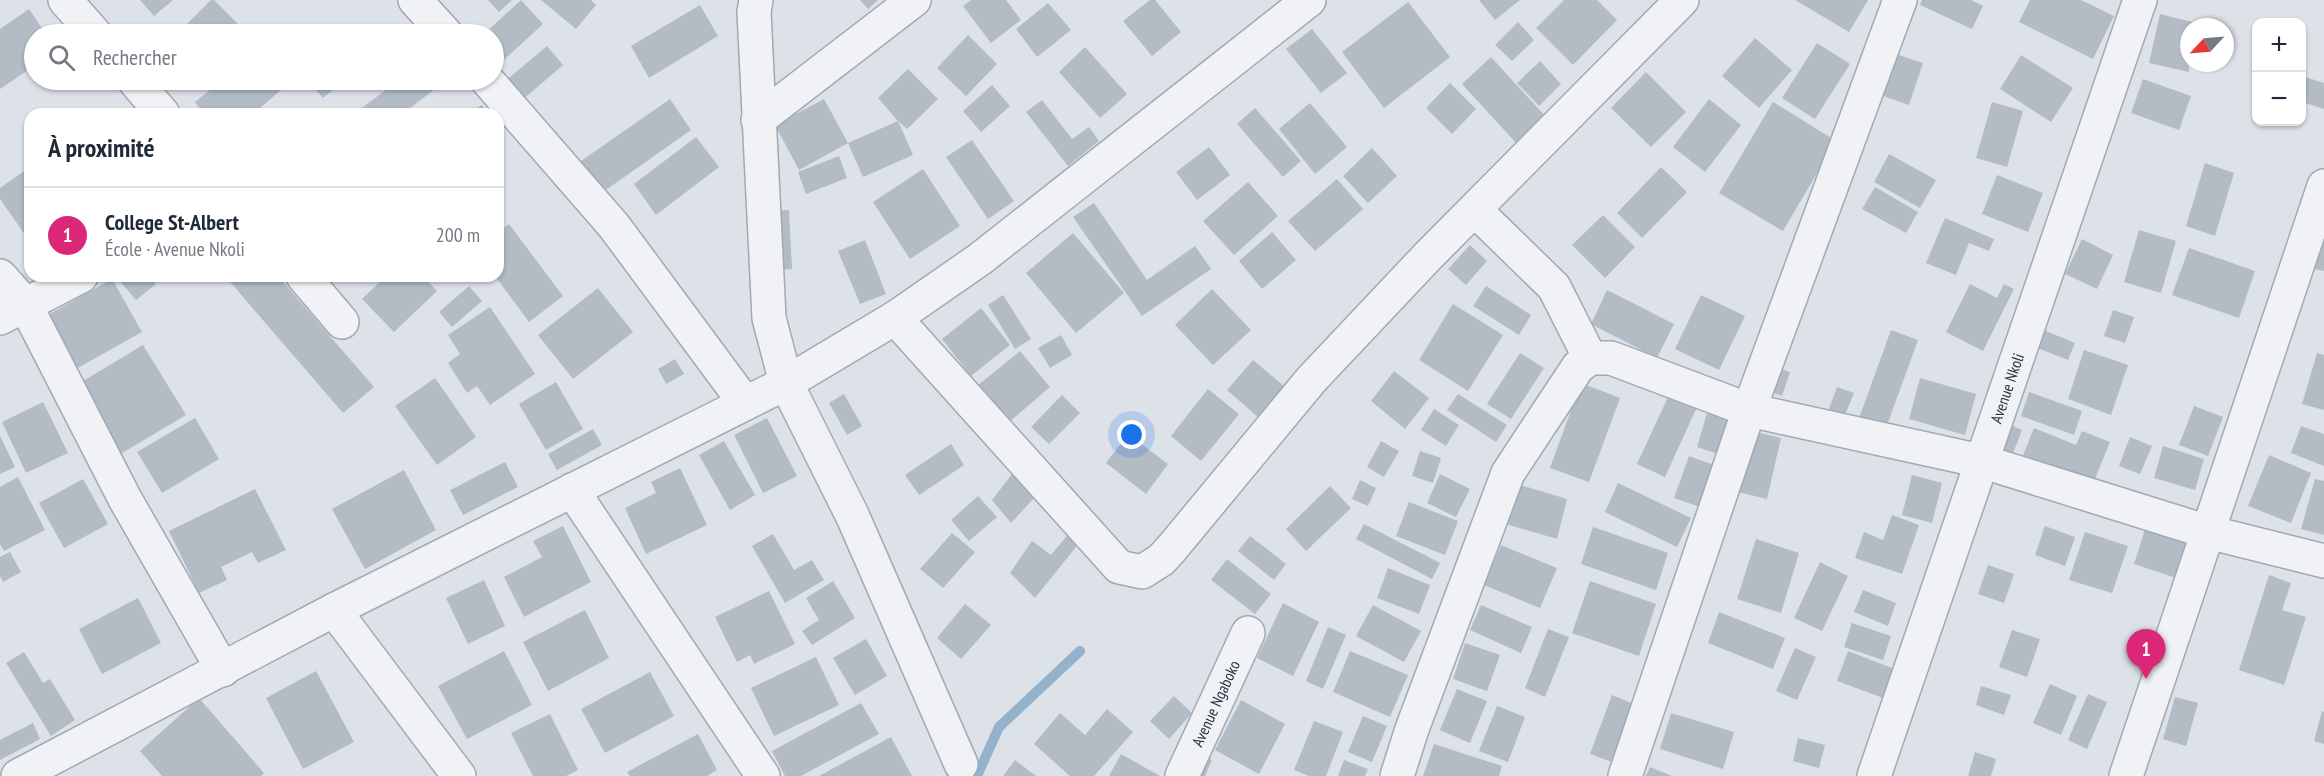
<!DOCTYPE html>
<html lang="fr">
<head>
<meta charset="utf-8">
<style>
  :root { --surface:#fff; --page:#f6f6f7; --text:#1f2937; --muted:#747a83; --line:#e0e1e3; --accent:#db2777 }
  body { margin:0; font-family:"PT Sans Narrow",sans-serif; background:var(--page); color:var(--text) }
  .controls { position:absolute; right:18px; top:18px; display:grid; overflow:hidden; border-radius:12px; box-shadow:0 2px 4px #0004 }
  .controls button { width:54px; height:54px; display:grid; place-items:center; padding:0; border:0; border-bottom:2px solid var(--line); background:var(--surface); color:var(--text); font:30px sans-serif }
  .compass { position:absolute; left:2180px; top:18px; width:54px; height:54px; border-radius:50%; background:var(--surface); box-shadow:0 2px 4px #0004; rotate:244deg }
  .you { position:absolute; left:1132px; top:435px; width:21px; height:21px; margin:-15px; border:4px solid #fff; border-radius:50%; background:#1a73e8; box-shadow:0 0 0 9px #1a73e833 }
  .badge { display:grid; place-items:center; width:39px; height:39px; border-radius:50%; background:var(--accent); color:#fff; font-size:20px; font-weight:700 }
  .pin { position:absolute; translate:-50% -50px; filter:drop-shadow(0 2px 3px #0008) }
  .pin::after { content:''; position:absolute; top:32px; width:21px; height:18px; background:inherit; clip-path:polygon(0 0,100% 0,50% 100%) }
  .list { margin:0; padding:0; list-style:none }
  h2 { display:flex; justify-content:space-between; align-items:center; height:78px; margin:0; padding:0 24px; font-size:26px }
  h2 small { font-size:20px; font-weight:400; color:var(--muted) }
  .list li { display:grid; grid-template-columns:39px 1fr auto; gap:18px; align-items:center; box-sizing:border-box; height:96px; padding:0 24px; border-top:2px solid var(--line) }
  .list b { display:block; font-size:22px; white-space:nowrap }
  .list p { margin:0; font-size:20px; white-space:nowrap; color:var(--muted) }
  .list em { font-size:20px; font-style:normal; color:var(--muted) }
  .icon { flex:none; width:33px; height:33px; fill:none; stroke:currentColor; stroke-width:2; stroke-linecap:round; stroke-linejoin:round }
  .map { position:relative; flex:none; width:2324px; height:776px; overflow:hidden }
  .search { position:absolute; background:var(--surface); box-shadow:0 2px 4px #0004; left:24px; top:24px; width:480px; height:66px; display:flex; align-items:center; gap:15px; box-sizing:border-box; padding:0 21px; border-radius:33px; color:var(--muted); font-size:22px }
  .panel { position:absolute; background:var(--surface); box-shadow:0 2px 4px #0004; left:24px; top:108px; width:480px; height:174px; border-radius:18px }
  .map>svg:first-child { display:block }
</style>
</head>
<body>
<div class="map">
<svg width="2324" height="776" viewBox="0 0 2324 776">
  <rect width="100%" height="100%" fill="#dde2e8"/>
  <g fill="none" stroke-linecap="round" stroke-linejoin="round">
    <polyline stroke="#94b2cc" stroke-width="10" points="977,776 999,727 1080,651"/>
  </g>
  <g fill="#b3bbc5">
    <polygon points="140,0 173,0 154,16"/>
    <polygon points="211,0 214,0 248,34 184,34 180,31"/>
    <polygon points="488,0 512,0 499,12"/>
    <polygon points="521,0 543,24 494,69 494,34 485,33"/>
    <polygon points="541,0 591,0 596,5 576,29"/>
    <polygon points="860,0 878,0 868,9"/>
    <polygon points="971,0 1006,0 1021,20 991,43 963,6"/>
    <polygon points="1150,0 1155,0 1181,32 1152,56 1123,21"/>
    <polygon points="1479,0 1520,0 1495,20"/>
    <polygon points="1564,0 1597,0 1617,20 1573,65 1536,28"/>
    <polygon points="1795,0 1868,0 1849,32"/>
    <polygon points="1922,0 1971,0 1983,6 1972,29 1920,5"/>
    <polygon points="2030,0 2081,0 2114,16 2093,59 2019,22"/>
    <polygon points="1408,2 1450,57 1384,108 1342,52"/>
    <polygon points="1048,3 1071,30 1037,57 1016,29"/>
    <polygon points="700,5 718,36 649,78 631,46"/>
    <polygon points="29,9 46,34 34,34 34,66 0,89 0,29"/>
    <polygon points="2160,14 2200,24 2199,27 2189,27 2189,72 2149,63"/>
    <polygon points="1518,22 1534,40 1512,61 1495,45"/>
    <polygon points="1312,29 1347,73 1321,93 1286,49"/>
    <polygon points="968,35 997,64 966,96 937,68"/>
    <polygon points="1755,38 1792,70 1759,108 1722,76"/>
    <polygon points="1817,43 1850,64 1815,119 1782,98"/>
    <polygon points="547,46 563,65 520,102 504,82"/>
    <polygon points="1085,47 1127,94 1100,118 1059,72"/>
    <polygon points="1893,53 1923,63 1909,105 1878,94"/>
    <polygon points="2021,55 2073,88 2051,122 2000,89"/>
    <polygon points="1491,57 1546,117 1517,144 1462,84"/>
    <polygon points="1540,61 1561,84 1539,106 1517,83"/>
    <polygon points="908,69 938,99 907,129 898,121 913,155 863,177 848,143 799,170 775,125 824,99 848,143 898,121 878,98"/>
    <polygon points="1646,72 1686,112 1651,147 1611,108"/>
    <polygon points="2302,76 2324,83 2324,109 2302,102"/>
    <polygon points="2143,79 2191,96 2179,130 2131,113"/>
    <polygon points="222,80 274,80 282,89 253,114 204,114 195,102"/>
    <polygon points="307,80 343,80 344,81 323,98"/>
    <polygon points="399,80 447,80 402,114 354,114"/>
    <polygon points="1450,83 1476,109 1452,134 1426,108"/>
    <polygon points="992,85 1010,106 981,132 963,111"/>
    <polygon points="670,99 691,130 603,192 581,161"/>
    <polygon points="1709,99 1741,125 1705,172 1673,147"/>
    <polygon points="1042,100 1072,139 1089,127 1099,141 1068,166 1026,112"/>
    <polygon points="1773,102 1836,141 1783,231 1719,193"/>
    <polygon points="1992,102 2023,111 2007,167 1976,158"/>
    <polygon points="1310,103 1347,147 1315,174 1279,129"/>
    <polygon points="482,105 488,114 467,114"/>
    <polygon points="1255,108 1301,161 1283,177 1237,124"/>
    <polygon points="696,137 719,167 656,215 634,184"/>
    <polygon points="972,140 1014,201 988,219 946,157"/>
    <polygon points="1209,147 1230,175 1197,200 1176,172"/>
    <polygon points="1372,148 1397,176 1368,203 1343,176"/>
    <polygon points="1889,154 1936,180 1920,208 1874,182"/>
    <polygon points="839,156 847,178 806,194 798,172"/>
    <polygon points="2205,163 2234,173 2215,236 2186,226"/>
    <polygon points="30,167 30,242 0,199 0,188"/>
    <polygon points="1661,167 1687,192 1642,238 1617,213"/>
    <polygon points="923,169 960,226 910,259 873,202"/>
    <polygon points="1997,175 2043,193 2028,232 1982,214"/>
    <polygon points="1337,179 1363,209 1315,251 1288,221"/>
    <polygon points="1248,182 1278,216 1234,255 1203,221"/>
    <polygon points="1875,187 1918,212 1906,233 1862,209"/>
    <polygon points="1094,203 1147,280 1195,246 1211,269 1142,316 1073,217"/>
    <polygon points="789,210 792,269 774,270 770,211"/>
    <polygon points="1603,215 1635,247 1605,278 1572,245"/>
    <polygon points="1945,218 1994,239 1989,251 1969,243 1956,275 1926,263"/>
    <polygon points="509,224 563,296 529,322 495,276 498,276 498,232"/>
    <polygon points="2139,230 2176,241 2161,293 2124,282"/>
    <polygon points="1272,232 1296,260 1262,289 1239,261"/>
    <polygon points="1073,233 1124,293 1076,333 1026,273"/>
    <polygon points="2082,239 2113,255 2097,289 2065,274"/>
    <polygon points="865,240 886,294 860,304 838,251"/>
    <polygon points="2323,241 2324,241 2324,271 2315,269"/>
    <polygon points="1470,245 1487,261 1466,285 1448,269"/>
    <polygon points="2189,248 2255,271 2239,318 2172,295"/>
    <polygon points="121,276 149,276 156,284 136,300 118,279"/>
    <polygon points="225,276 278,276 374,387 343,413"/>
    <polygon points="386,276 423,276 437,291 394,332 362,299"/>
    <polygon points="112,279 142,332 76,369 46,316"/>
    <polygon points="1970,284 1997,298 2004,284 2014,289 1983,351 1946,332"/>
    <polygon points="469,286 482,301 452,327 439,312"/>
    <polygon points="1486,286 1531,315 1519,335 1473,306"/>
    <polygon points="598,288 633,332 573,379 538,335"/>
    <polygon points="1212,289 1251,330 1213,365 1175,325"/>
    <polygon points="1607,290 1674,324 1657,358 1591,324"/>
    <polygon points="1003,295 1031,339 1015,349 988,305"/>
    <polygon points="1701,295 1745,316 1719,370 1675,349"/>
    <polygon points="1453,304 1503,335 1468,391 1419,360"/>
    <polygon points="490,307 535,374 490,405 477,386 467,393 448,363 460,354 448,335"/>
    <polygon points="981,308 1010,345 971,376 942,339"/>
    <polygon points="2113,310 2134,317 2125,343 2104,336"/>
    <polygon points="2041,329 2075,343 2068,360 2035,347"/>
    <polygon points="1891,330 1918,340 1886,428 1859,418"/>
    <polygon points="1061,335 1072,355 1050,368 1038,348"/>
    <polygon points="143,345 186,415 112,459 70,389"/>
    <polygon points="2084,350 2128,365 2111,415 2068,399"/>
    <polygon points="1020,351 1050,387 1008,423 977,386"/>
    <polygon points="1520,353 1544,368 1511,419 1487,404"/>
    <polygon points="2317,353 2324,355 2324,410 2302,404"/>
    <polygon points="675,359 684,374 666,384 658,369"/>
    <polygon points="1253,360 1285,387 1259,418 1227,390"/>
    <polygon points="1775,367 1790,372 1782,396 1766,390"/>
    <polygon points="1394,371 1429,398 1405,429 1371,401"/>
    <polygon points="435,378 476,437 437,465 395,406"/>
    <polygon points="1920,378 1976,394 1965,435 1909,419"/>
    <polygon points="556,382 583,429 546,450 519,404"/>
    <polygon points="1581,383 1620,398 1589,482 1550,468"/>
    <polygon points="1837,387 1854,393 1845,415 1829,409"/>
    <polygon points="1208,389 1239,414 1201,461 1171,436"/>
    <polygon points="2029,392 2082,411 2074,435 2021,416"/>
    <polygon points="844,394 862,426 847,435 829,403"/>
    <polygon points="1458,394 1507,425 1496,442 1447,410"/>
    <polygon points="1062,395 1080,413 1049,444 1031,427"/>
    <polygon points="1669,395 1697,407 1665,477 1637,464"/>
    <polygon points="43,402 68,453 26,473 2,422"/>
    <polygon points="2194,406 2223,417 2208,456 2179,445"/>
    <polygon points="1434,409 1459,425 1446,446 1421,430"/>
    <polygon points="1707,413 1732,420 1721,455 1697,447"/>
    <polygon points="195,418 219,459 162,493 137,452"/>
    <polygon points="767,418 797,476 763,493 734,435"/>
    <polygon points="2004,422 2022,430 2010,461 1992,453"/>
    <polygon points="2301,426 2324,434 2324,466 2291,453"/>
    <polygon points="2034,428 2076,445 2082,431 2110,442 2092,486 2022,458"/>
    <polygon points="593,429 602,445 557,470 548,454"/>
    <polygon points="1752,431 1781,438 1767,499 1738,492"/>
    <polygon points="1128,434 1168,464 1146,494 1106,463"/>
    <polygon points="0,436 15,467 0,474"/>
    <polygon points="2130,437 2152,446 2140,474 2119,466"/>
    <polygon points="724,441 755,495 730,510 699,455"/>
    <polygon points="1381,441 1399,451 1384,477 1367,467"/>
    <polygon points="951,444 964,465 919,495 905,475"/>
    <polygon points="2163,446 2204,459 2195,490 2154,478"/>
    <polygon points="1420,451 1441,458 1433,483 1412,476"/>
    <polygon points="2269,455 2311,473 2291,523 2248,506"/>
    <polygon points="1689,456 1714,465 1700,507 1674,498"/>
    <polygon points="505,462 518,487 463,515 450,490"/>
    <polygon points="680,468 707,525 646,554 625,508 656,493 651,482"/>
    <polygon points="1016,469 1037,495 1011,523 992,500"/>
    <polygon points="404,470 436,530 365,569 332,509"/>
    <polygon points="1440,474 1470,489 1456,517 1427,503"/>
    <polygon points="1912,475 1942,483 1932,523 1902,515"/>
    <polygon points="18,477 45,530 4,551 0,544 0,487"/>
    <polygon points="83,479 108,524 64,548 39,503"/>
    <polygon points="2315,479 2324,481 2324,535 2301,529"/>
    <polygon points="1360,480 1376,488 1368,506 1352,499"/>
    <polygon points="1618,483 1691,518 1677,547 1605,512"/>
    <polygon points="1517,484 1567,499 1557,539 1506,524"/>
    <polygon points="1330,486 1351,508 1306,551 1286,529"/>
    <polygon points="255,489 286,550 258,563 252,552 221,567 227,580 199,593 169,531"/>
    <polygon points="978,496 997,517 969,541 951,520"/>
    <polygon points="1409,502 1458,521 1445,555 1396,536"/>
    <polygon points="1892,515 1919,525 1902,574 1855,558 1864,532 1883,540"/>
    <polygon points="1364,524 1440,563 1432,579 1356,539"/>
    <polygon points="563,526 591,582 524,617 504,577 542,557 533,541"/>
    <polygon points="2045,526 2075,537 2065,566 2035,555"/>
    <polygon points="2146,526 2191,540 2179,579 2134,564"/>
    <polygon points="1593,527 1668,553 1656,590 1581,564"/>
    <polygon points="1070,532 1080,542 1035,598 1010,573 1032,541 1051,555"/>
    <polygon points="2085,532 2128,546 2112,593 2069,580"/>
    <polygon points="952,533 975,552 943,588 920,569"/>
    <polygon points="773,534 794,570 812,560 824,580 785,603 752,546"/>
    <polygon points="1250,536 1286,564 1274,580 1238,551"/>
    <polygon points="1756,539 1799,553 1781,613 1737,599"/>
    <polygon points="1501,545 1557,568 1540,608 1484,585"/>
    <polygon points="10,552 21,572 3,582 0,576 0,557"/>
    <polygon points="1227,559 1271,594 1255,614 1211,580"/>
    <polygon points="1820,562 1848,576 1822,631 1794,618"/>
    <polygon points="1988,565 2014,574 2004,603 1978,594"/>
    <polygon points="1388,568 1430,585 1419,614 1377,598"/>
    <polygon points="2269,575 2291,583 2282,610 2306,617 2284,685 2239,670"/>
    <polygon points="484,580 505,626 468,644 446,598"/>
    <polygon points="833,581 855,618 812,645 802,631 819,620 806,598"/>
    <polygon points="1590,581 1656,604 1639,656 1572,633"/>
    <polygon points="1863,590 1896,603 1888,626 1854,612"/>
    <polygon points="769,591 795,644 754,664 750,655 737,662 715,617"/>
    <polygon points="138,598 161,643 102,674 79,629"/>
    <polygon points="1283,603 1319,622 1293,676 1257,658"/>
    <polygon points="965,604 991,625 961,659 937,638"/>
    <polygon points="1373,605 1421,631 1404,662 1356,636"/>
    <polygon points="1481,605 1532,627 1521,653 1470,630"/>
    <polygon points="585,610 609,658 548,691 523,642"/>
    <polygon points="1719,612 1785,638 1773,669 1708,643"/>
    <polygon points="1852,623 1891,636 1883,660 1844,647"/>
    <polygon points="1328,627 1346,635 1323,689 1306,681"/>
    <polygon points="1548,629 1569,637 1545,697 1525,688"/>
    <polygon points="2012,630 2040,639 2027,677 1999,667"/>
    <polygon points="866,639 887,676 855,695 833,658"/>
    <polygon points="1465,643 1500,655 1487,691 1453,679"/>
    <polygon points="1795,648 1816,657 1797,700 1776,691"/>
    <polygon points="504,651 532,705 467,739 438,686"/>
    <polygon points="1350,651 1408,675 1390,717 1333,692"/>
    <polygon points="1848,651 1897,670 1886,699 1837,681"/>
    <polygon points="24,652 43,683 50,679 75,720 51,736 6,663"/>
    <polygon points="816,657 839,705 774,736 751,688"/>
    <polygon points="316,671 354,742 303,769 266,698"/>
    <polygon points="650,672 674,716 605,753 581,709"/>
    <polygon points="2050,684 2077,696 2061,735 2033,723"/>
    <polygon points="1981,686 2011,695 2004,715 1976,705"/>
    <polygon points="1457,689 1487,701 1470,743 1440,730"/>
    <polygon points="2088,694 2107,702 2087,749 2068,740"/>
    <polygon points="1612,695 1634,704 1612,762 1590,754"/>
    <polygon points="1174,696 1192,713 1169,739 1150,721"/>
    <polygon points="2175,697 2198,703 2186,746 2163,739"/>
    <polygon points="199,698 264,773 261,776 162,776 140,751"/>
    <polygon points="1241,700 1285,724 1259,774 1215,750"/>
    <polygon points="861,703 879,734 801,776 785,776 772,751"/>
    <polygon points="1497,706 1525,717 1508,762 1479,751"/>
    <polygon points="1107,709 1133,732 1094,776 1070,776 1034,744 1060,713 1085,735"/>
    <polygon points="2322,711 2324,712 2324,744 2314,741"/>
    <polygon points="1671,713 1734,732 1723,769 1660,749"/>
    <polygon points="550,714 578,770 566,776 533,776 511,733"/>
    <polygon points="1363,716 1387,726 1372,762 1348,752"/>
    <polygon points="1314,721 1343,732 1326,776 1309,776 1294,770"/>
    <polygon points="33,723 40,739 0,760 0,740"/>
    <polygon points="698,734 717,770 707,776 630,776 627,772"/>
    <polygon points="891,737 912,776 819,776"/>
    <polygon points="1798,738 1825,745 1819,768 1793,761"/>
    <polygon points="1434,744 1502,766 1499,776 1423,776"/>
    <polygon points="1975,752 1996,759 1991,776 1968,776"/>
    <polygon points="1121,754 1160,776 1109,776"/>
    <polygon points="1199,755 1212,760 1205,776 1189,776"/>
    <polygon points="1015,760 1036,776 1003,776"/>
    <polygon points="1344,760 1368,769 1365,776 1338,776"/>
    <polygon points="1650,767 1672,776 1646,776"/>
  </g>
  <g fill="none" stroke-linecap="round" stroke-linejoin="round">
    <g stroke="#a2a9b2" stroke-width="36">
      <g id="minor">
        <polyline points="65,0 95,34"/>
        <polyline points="415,0 446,34"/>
        <polyline points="756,0 754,12 769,318 786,383 853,517 961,764"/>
        <polyline points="134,80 163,114"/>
        <polyline points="487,80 614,226 745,403"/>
        <polyline points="758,120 914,0"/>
        <polyline points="1475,210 1554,287 1590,358"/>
        <polyline points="0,276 25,304 125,499 223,670"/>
        <polyline points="303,276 342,322"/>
        <polyline points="0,318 81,276"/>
        <polyline points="895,318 1119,567 1142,572 1161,560 1172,548 1311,380 1428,256 1682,0"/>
        <polyline points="572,490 763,776"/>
        <polyline points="334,610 459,776"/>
        <polyline points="18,776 334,610 786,383 895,318 980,259 1309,0"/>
        <path id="s1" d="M1182,776l66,-143"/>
        <polyline points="1397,776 1412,729 1508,473 1578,367 1590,358 1611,358 1749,410 1981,461 2208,532 2324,561"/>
        <polyline points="1625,776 1749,410 1900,0"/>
        <path id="s2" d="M1874,776l266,-776"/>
        <polyline points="2126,776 2324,186"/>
      </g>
    </g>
    <use href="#minor" stroke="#f0f2f6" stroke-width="33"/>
  </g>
  <g text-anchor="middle" stroke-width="4.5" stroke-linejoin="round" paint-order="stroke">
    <g font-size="16" fill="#253040" stroke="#ecf0f6">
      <text dy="6" stroke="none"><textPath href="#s2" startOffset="410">Avenue Nkoli</textPath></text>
      <text dy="6" stroke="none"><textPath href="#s1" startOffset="80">Avenue Ngaboko</textPath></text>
    </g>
  </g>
</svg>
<div class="controls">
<button>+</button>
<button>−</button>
</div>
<svg class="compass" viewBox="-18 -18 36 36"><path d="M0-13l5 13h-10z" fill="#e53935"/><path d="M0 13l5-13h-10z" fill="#747a83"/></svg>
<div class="you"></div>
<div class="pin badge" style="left:2146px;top:679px">1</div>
<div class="search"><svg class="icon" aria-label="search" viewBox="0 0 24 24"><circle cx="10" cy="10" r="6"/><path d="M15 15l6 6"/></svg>Rechercher</div>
<section class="panel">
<h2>À proximité<small></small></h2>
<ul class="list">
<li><span class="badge">1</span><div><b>College St-Albert</b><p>École · Avenue Nkoli</p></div><em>200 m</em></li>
</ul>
</section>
</div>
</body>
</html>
